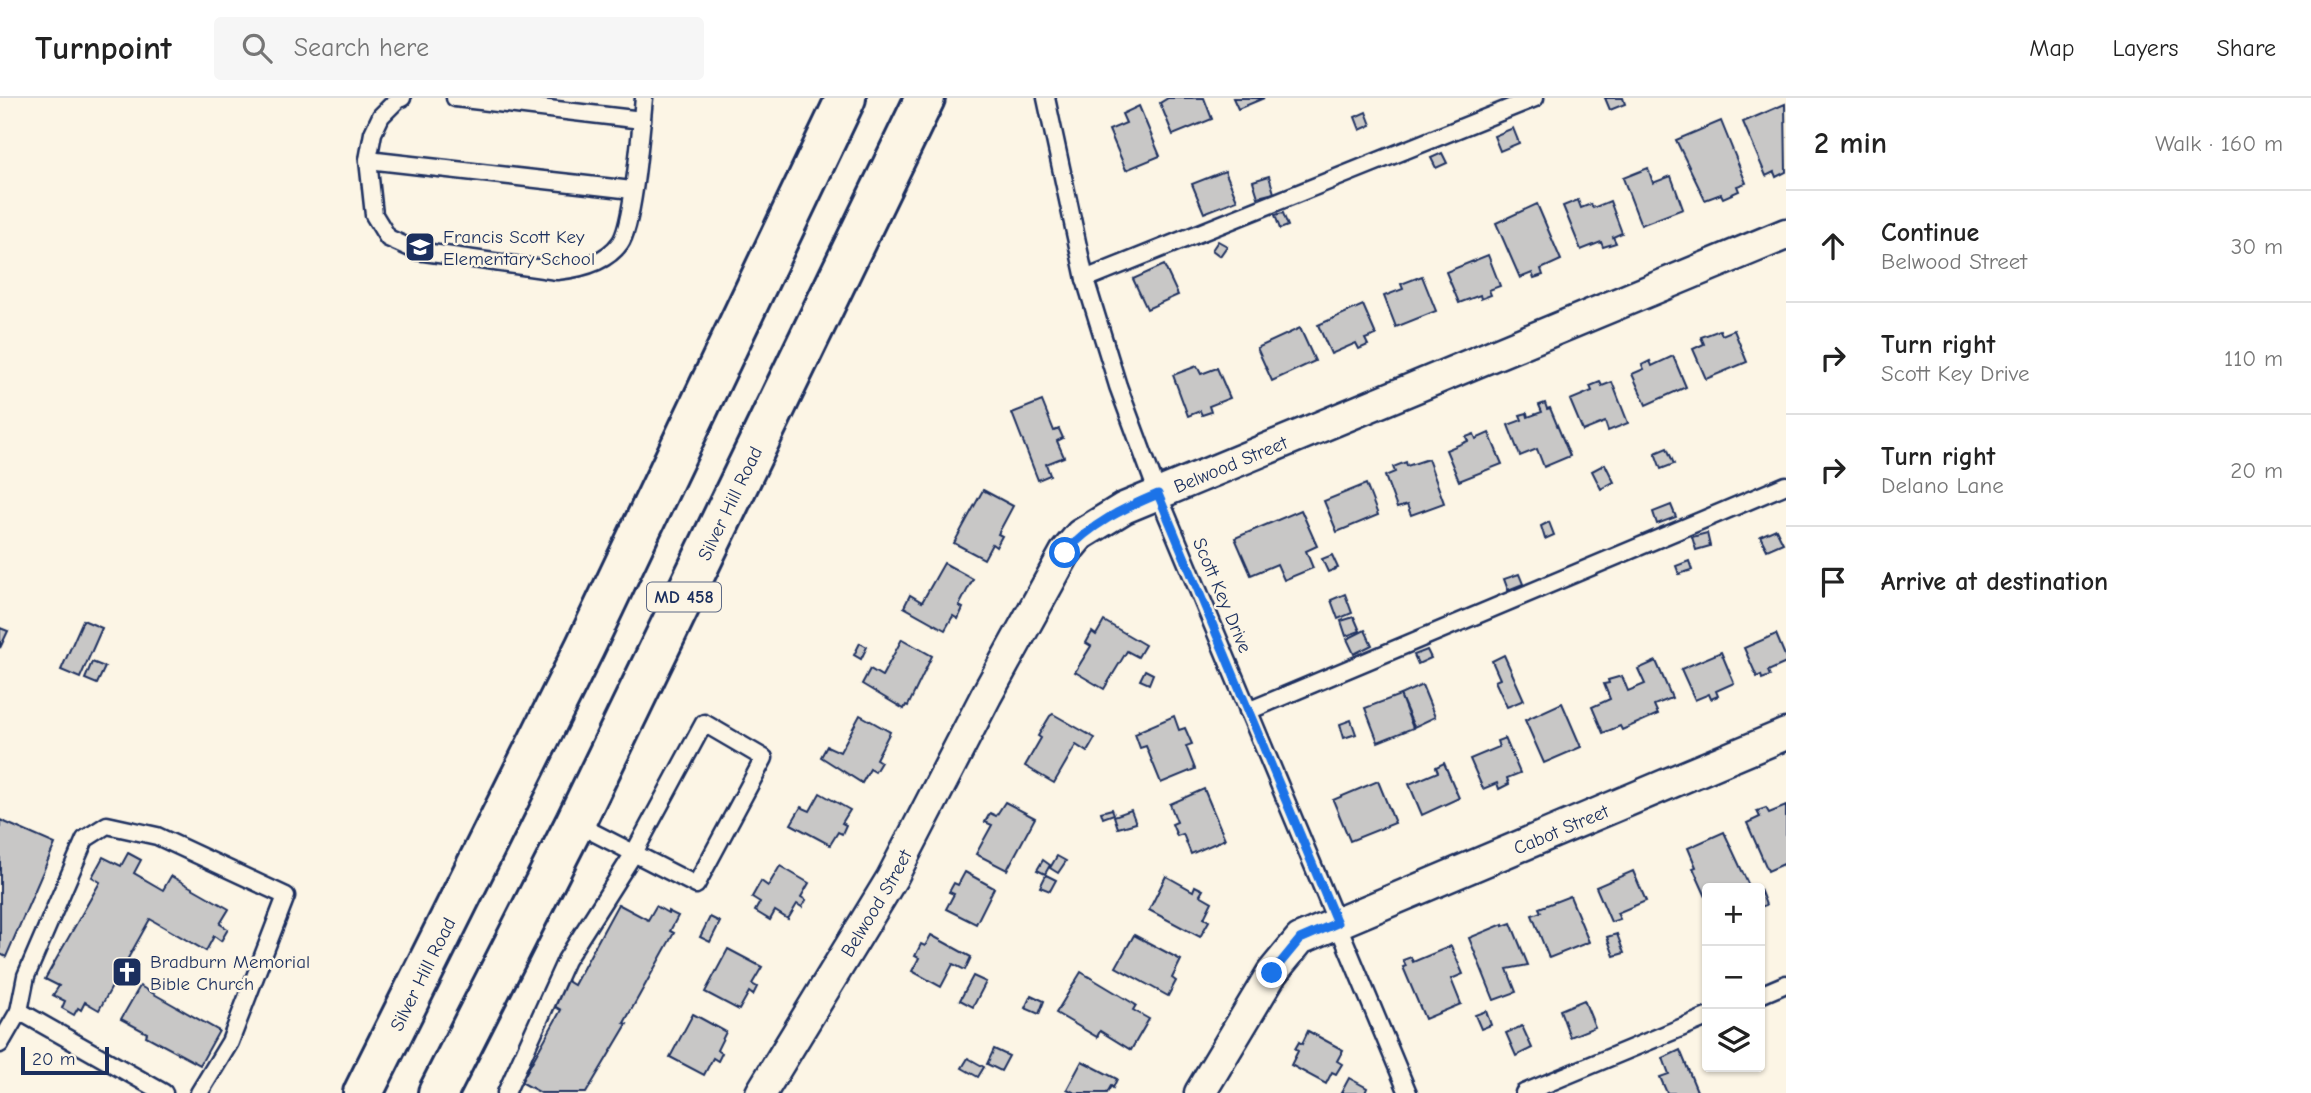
<!DOCTYPE html>
<html lang="en">
<head>
<meta charset="utf-8">
<style>
  :root { --surface:#fff; --page:#f6f6f6; --text:#222; --muted:#767676; --line:#e0e0e0 }
  body { margin:0; font-family:"Comic Neue",sans-serif; background:var(--page); color:var(--text) }
  .controls { position:absolute; right:21px; bottom:21px; display:grid; overflow:hidden; border-radius:7px; box-shadow:0 2px 5px #0004 }
  .controls button { width:63px; height:63px; display:grid; place-items:center; padding:0; border:0; border-bottom:2px solid var(--line); background:var(--surface); color:var(--text); font:35px sans-serif }
  .scale { position:absolute; left:21px; bottom:18px; width:88px; box-sizing:border-box; padding-left:7px; border:4px solid #1b2f5e; border-top:0; font-size:19px; line-height:24px; white-space:nowrap; color:#1b2f5e; -webkit-text-stroke:5px #fcf5e5; paint-order:stroke }
  .stop { position:absolute; width:21px; height:21px; margin:-16px; border:5px solid #1a73e8; border-radius:50%; background:#fff }
  .stop.end { background:#1a73e8; border-color:#fff; box-shadow:0 2px 7px #0008 }
  .list { margin:0; padding:0; list-style:none }
  h2 { display:flex; justify-content:space-between; align-items:center; height:91px; margin:0; padding:0 28px; font-size:30px }
  h2 small { font-size:23px; font-weight:400; color:var(--muted) }
  .list li { display:grid; grid-template-columns:46px 1fr auto; gap:21px; align-items:center; box-sizing:border-box; height:112px; padding:0 28px; border-top:2px solid var(--line) }
  .list b { display:block; font-size:26px; white-space:nowrap }
  .list p { margin:0; font-size:23px; white-space:nowrap; color:var(--muted) }
  .list em { font-size:23px; font-style:normal; color:var(--muted) }
  .icon { flex:none; width:38px; height:38px; fill:none; stroke:currentColor; stroke-width:2; stroke-linecap:round; stroke-linejoin:round }
  .map { position:relative; flex:none; width:1786px; height:995px; overflow:hidden }
  header { display:flex; align-items:center; gap:42px; box-sizing:border-box; height:98px; padding:0 35px; background:var(--surface); border-bottom:2px solid var(--line) }
  header strong { font-size:33px }
  nav { display:flex; gap:38px; margin-inline-start:auto; font-size:24px }
  .search { width:490px; height:63px; background:var(--page); display:flex; align-items:center; gap:18px; box-sizing:border-box; padding:0 24px; border-radius:7px; color:var(--muted); font-size:26px }
  main { display:flex }
  aside { flex:1; background:var(--surface) }
  .map>svg:first-child { display:block }
</style>
</head>
<body>
<header>
<strong>Turnpoint</strong>
<div class="search"><svg class="icon" aria-label="search" viewBox="0 0 24 24"><circle cx="10" cy="10" r="6"/><path d="M15 15l6 6"/></svg>Search here</div>
<nav><a>Map</a><a>Layers</a><a>Share</a></nav>
</header>
<main>
<div class="map">
<svg width="1786" height="995" viewBox="0 0 1786 995">
  <rect width="100%" height="100%" fill="#fcf5e5"/>
  <filter id="ink" filterUnits="userSpaceOnUse"><feTurbulence type="fractalNoise" baseFrequency=".0143" numOctaves="2"/><feDisplacementMap in="SourceGraphic" scale="14" xChannelSelector="R" yChannelSelector="G"/><feConvolveMatrix kernelMatrix="1 2 1 2 8 2 1 2 1" color-interpolation-filters="sRGB"/></filter>
  <g filter="url(#ink)">
    <g fill="#c8c7c6" stroke="#1b2f5e" stroke-width="2">
      <polygon points="1168,0 1204,0 1212,21 1173,37 1160,5"/>
      <polygon points="1233,0 1264,0 1238,11"/>
      <polygon points="1605,0 1623,0 1625,6 1610,12"/>
      <polygon points="1785,6 1786,74 1776,79 1774,74 1766,78 1743,24"/>
      <polygon points="1139,8 1160,58 1126,72 1109,32 1126,25 1122,16"/>
      <polygon points="1366,14 1371,27 1360,32 1355,19"/>
      <polygon points="1721,23 1746,85 1737,88 1739,93 1723,100 1721,96 1705,102 1676,42"/>
      <polygon points="1513,30 1519,45 1500,53 1494,38"/>
      <polygon points="1442,55 1447,65 1436,70 1431,60"/>
      <polygon points="1648,70 1653,85 1671,78 1683,111 1641,127 1623,80"/>
      <polygon points="1225,73 1237,102 1204,115 1192,86"/>
      <polygon points="1269,78 1274,95 1258,99 1253,83"/>
      <polygon points="1578,102 1581,110 1591,106 1593,110 1610,103 1622,135 1613,139 1616,145 1603,149 1601,144 1581,152 1563,108"/>
      <polygon points="1537,106 1561,162 1541,171 1543,177 1534,180 1532,175 1520,180 1496,125"/>
      <polygon points="1283,115 1288,128 1280,131 1275,117"/>
      <polygon points="1218,143 1227,148 1220,158 1212,152"/>
      <polygon points="1488,157 1500,188 1489,192 1491,197 1481,201 1480,197 1459,205 1446,174"/>
      <polygon points="1164,167 1178,197 1147,211 1133,181"/>
      <polygon points="1422,178 1436,213 1396,229 1384,198 1403,191 1401,186"/>
      <polygon points="1363,207 1376,237 1365,241 1368,247 1359,251 1356,245 1331,256 1318,227"/>
      <polygon points="1300,230 1315,263 1272,283 1257,250"/>
      <polygon points="1720,232 1722,237 1734,232 1747,264 1706,281 1693,251 1704,246 1701,239"/>
      <polygon points="1673,258 1686,289 1646,307 1632,276 1644,271 1642,267 1650,263 1652,268"/>
      <polygon points="1197,268 1201,276 1217,270 1230,300 1209,308 1211,314 1202,317 1200,313 1188,318 1173,277"/>
      <polygon points="1600,284 1602,288 1612,284 1628,325 1608,333 1605,324 1583,333 1570,302 1592,293 1590,288"/>
      <polygon points="1042,303 1054,333 1059,331 1063,340 1057,343 1064,359 1046,366 1050,377 1038,382 1012,315"/>
      <polygon points="1545,305 1547,311 1550,310 1570,358 1544,369 1537,351 1520,358 1508,327 1522,322 1520,317 1527,315 1528,319 1542,314 1539,307"/>
      <polygon points="1489,335 1502,366 1459,383 1446,352 1468,343 1466,339 1474,336 1476,341"/>
      <polygon points="1667,350 1674,366 1661,371 1655,355"/>
      <polygon points="1428,361 1444,405 1411,417 1407,407 1397,410 1385,378 1395,374 1393,369 1406,364 1407,368"/>
      <polygon points="1605,366 1614,384 1601,391 1592,373"/>
      <polygon points="1366,386 1378,417 1337,434 1324,403"/>
      <polygon points="983,392 1013,408 998,436 1002,438 996,449 992,446 984,461 954,445"/>
      <polygon points="1671,407 1676,419 1657,426 1653,414"/>
      <polygon points="1301,412 1317,448 1306,453 1313,470 1284,482 1277,466 1251,477 1235,440"/>
      <polygon points="1549,424 1554,437 1545,441 1541,428"/>
      <polygon points="1776,431 1783,445 1767,452 1760,438"/>
      <polygon points="1707,435 1710,448 1696,452 1692,439"/>
      <polygon points="1332,457 1338,470 1328,474 1322,461"/>
      <polygon points="1689,463 1692,472 1679,476 1676,468"/>
      <polygon points="944,465 973,481 959,508 963,510 958,521 953,518 945,532 904,509 910,497 922,504"/>
      <polygon points="1519,476 1523,486 1508,492 1504,481"/>
      <polygon points="1345,496 1352,515 1338,521 1331,502"/>
      <polygon points="1354,519 1360,533 1346,538 1341,523"/>
      <polygon points="83,522 102,530 80,580 61,572"/>
      <polygon points="1104,523 1145,547 1138,559 1127,553 1104,591 1075,574 1091,548 1086,545 1092,534 1096,537"/>
      <polygon points="0,530 8,533 0,550"/>
      <polygon points="1365,532 1372,547 1354,556 1347,541"/>
      <polygon points="1776,536 1786,560 1786,565 1768,573 1770,578 1762,581 1761,577 1757,579 1744,550"/>
      <polygon points="902,541 932,558 908,608 906,607 904,611 862,586 870,571 882,578"/>
      <polygon points="860,545 867,549 861,561 854,557"/>
      <polygon points="1427,552 1431,560 1418,566 1414,557"/>
      <polygon points="1721,554 1734,585 1716,593 1718,598 1711,601 1709,596 1695,602 1681,571"/>
      <polygon points="1504,557 1524,602 1507,609 1495,583 1500,581 1492,563"/>
      <polygon points="1656,563 1672,600 1654,607 1658,616 1622,632 1620,628 1603,635 1592,609 1610,601 1604,586 1609,585 1608,582 1622,578 1628,593 1645,586 1638,571"/>
      <polygon points="92,564 105,569 97,586 85,581"/>
      <polygon points="1145,572 1153,576 1149,586 1140,582"/>
      <polygon points="1422,587 1435,619 1414,629 1400,597"/>
      <polygon points="1400,597 1413,630 1378,644 1365,610"/>
      <polygon points="1562,605 1581,649 1544,665 1525,622"/>
      <polygon points="1053,616 1095,640 1087,654 1076,647 1054,685 1025,668 1041,640 1038,638 1050,618"/>
      <polygon points="860,617 890,634 876,661 881,664 875,674 870,671 862,685 821,659 827,648 840,654"/>
      <polygon points="1174,618 1179,632 1185,630 1192,646 1186,648 1195,671 1161,685 1146,648 1140,650 1135,636 1140,634 1139,633"/>
      <polygon points="1351,622 1356,636 1344,640 1340,626"/>
      <polygon points="1505,640 1520,675 1507,680 1509,686 1499,691 1497,685 1483,691 1470,661 1499,649 1497,643"/>
      <polygon points="1444,665 1459,700 1422,717 1409,686 1438,674 1436,669"/>
      <polygon points="1378,683 1395,725 1350,743 1333,702"/>
      <polygon points="1204,691 1225,741 1191,756 1183,736 1177,738 1172,726 1177,724 1170,706"/>
      <polygon points="820,695 850,712 842,725 846,727 842,736 838,734 830,747 791,726 801,709 810,713"/>
      <polygon points="1005,704 1035,720 1007,772 976,756 992,727 985,724 990,715 996,718"/>
      <polygon points="1786,708 1786,765 1768,773 1747,725 1760,719 1757,713 1766,710 1769,715"/>
      <polygon points="1112,711 1114,716 1103,720 1101,714"/>
      <polygon points="1131,712 1136,725 1118,730 1114,718"/>
      <polygon points="0,722 55,746 6,859 0,856"/>
      <polygon points="1724,734 1750,790 1707,790 1707,801 1693,770 1696,769 1688,750"/>
      <polygon points="128,755 141,762 134,775 163,792 171,778 229,811 220,826 228,831 221,843 214,838 206,853 150,821 99,912 85,904 81,912 78,910 74,917 62,910 65,903 53,897 59,888 45,881 100,784 92,779 103,759 121,768"/>
      <polygon points="1057,758 1066,763 1058,775 1050,770"/>
      <polygon points="1043,762 1050,767 1045,776 1037,772"/>
      <polygon points="780,768 809,785 801,799 806,802 802,809 797,806 788,821 775,813 770,822 755,813 760,804 752,799 761,783 768,788"/>
      <polygon points="1633,773 1646,803 1617,815 1620,821 1611,824 1596,789"/>
      <polygon points="965,774 994,790 976,826 946,811 954,796 949,794 954,785 958,787"/>
      <polygon points="1046,777 1056,782 1050,793 1040,789"/>
      <polygon points="1166,778 1193,793 1195,788 1203,792 1200,797 1212,804 1204,820 1209,823 1200,839 1149,812"/>
      <polygon points="1760,791 1766,807 1760,809"/>
      <polygon points="1570,798 1589,844 1549,860 1532,817 1541,814 1539,810"/>
      <polygon points="618,806 648,822 656,808 668,815 668,813 678,818 670,833 674,835 624,925 627,926 586,995 541,995 521,984 561,912 550,906 564,881 574,887"/>
      <polygon points="710,819 720,824 710,844 700,839"/>
      <polygon points="1511,825 1528,867 1507,871 1516,894 1494,902 1469,840 1503,826 1503,828"/>
      <polygon points="1617,836 1624,855 1614,858 1607,839"/>
      <polygon points="931,837 971,859 965,872 953,866 941,889 912,873 919,860 915,858 921,846 925,848"/>
      <polygon points="1134,837 1181,862 1172,880 1176,883 1168,898 1116,869"/>
      <polygon points="1451,848 1463,876 1451,881 1461,906 1425,921 1403,869 1406,868 1403,862 1411,859 1413,864"/>
      <polygon points="728,851 762,869 752,886 757,889 753,897 749,894 739,912 705,894"/>
      <polygon points="1081,874 1136,907 1133,912 1149,921 1131,952 1100,933 1097,939 1056,915"/>
      <polygon points="973,878 986,884 973,909 960,902"/>
      <polygon points="140,888 219,933 200,967 146,938 147,935 121,921"/>
      <polygon points="1031,897 1044,903 1039,916 1025,910"/>
      <polygon points="1584,902 1595,929 1570,939 1560,912"/>
      <polygon points="1486,913 1491,927 1481,931 1475,917"/>
      <polygon points="693,916 726,934 717,952 722,955 718,963 713,960 704,977 670,959"/>
      <polygon points="1522,928 1532,950 1516,958 1506,935"/>
      <polygon points="1308,933 1343,952 1337,963 1342,966 1336,976 1332,974 1326,986 1291,967 1298,953 1295,951 1299,944 1302,946"/>
      <polygon points="994,951 1009,958 1001,973 987,966"/>
      <polygon points="1680,952 1697,993 1692,995 1667,995 1660,979 1669,976 1663,960"/>
      <polygon points="968,960 984,969 978,979 962,970"/>
      <polygon points="1082,963 1117,981 1113,990 1111,988 1107,995 1075,995 1067,991"/>
      <polygon points="1349,980 1367,990 1365,995 1341,995"/>
    </g>
    <g fill="none" stroke-linecap="round" stroke-linejoin="round">
      <g stroke="#1b2f5e" stroke-width="21">
        <g id="lane">
          <path d="M402,0l-4,1 -17,17 -8,17 -5,27 6,55 14,23 29,13 140,20c22,-2 49,-8 63,-28 14,-19 21,-117 24,-145"/>
          <polyline points="455,0 642,22"/>
          <polyline points="1046,0 1085,181 1118,288 1158,396 1408,995"/>
          <polyline points="368,62 632,92"/>
          <polyline points="1085,181 1535,0"/>
          <polyline points="1248,613 1786,387"/>
          <polyline points="1760,897 1786,886"/>
          <polyline points="19,913 164,995"/>
          <polyline points="0,946 19,913 26,878 85,741 107,727 157,738 286,798 230,944 199,995"/>
          <polyline points="506,995 566,862 634,755 704,625 764,660 696,787 575,725"/>
          <polyline points="1524,995 1707,919"/>
        </g>
      </g>
      <g stroke="#1b2f5e" stroke-width="35">
        <g id="street">
          <path id="s1" d="M761,995l131,-215 94,-182 79,-143 15,-18 44,-27 662,-274"/>
          <path id="s2" d="M1200,995l72,-120 28,-34 486,-205"/>
        </g>
      </g>
      <g stroke="#1b2f5e" stroke-width="44">
        <g id="primary">
          <path id="s3" d="M363,995l222,-446 261,-549"/>
          <path id="s4" d="M438,995l137,-270 350,-725"/>
        </g>
      </g>
      <use href="#lane" stroke="#fcf5e5" stroke-width="16"/>
      <use href="#street" stroke="#fcf5e5" stroke-width="30"/>
      <use href="#primary" stroke="#fcf5e5" stroke-width="38"/>
    </g>
  </g>
  <g fill="none" stroke-linecap="round" stroke-linejoin="round" filter="url(#ink)">
    <path stroke="#1a73e8" stroke-width="9" d="M1065,455c26,-29 57,-44 93,-59l179,429 -37,16 -28,34"/>
  </g>
  <defs>
    <g id="school-square" transform="scale(1.575)"><rect x="-9" y="-9" width="18" height="18" rx="4" fill="#1b2f5e" stroke="#fcf5e5"/><path d="M0-5L7-2L0 1L-7-2ZM-4 1L0 2.5L4 1V4Q0 6-4 4Z" fill="#fff"/></g>
    <g id="church-square" transform="scale(1.575)"><rect x="-9" y="-9" width="18" height="18" rx="4" fill="#1b2f5e" stroke="#fcf5e5"/><path d="M-1.2-6h2.4v3.5h3.3v2.4h-3.3V6h-2.4V-.1h-3.3v-2.4h3.3Z" fill="#fff"/></g>
  </defs>
  <g fill-rule="evenodd">
    <use href="#school-square" x="420" y="149"/>
    <use href="#church-square" x="127" y="874"/>
  </g>
  <g text-anchor="middle" stroke-width="5" stroke-linejoin="round" paint-order="stroke">
    <rect fill="#fcf5e5" stroke="#5e6a86" stroke-width="2" x="647" y="484.5" width="74" height="29" rx="5"/>
    <g font-size="18" font-weight="bold" fill="#1b2f5e">
      <text x="684" y="505">MD 458</text>
    </g>
    <g font-size="19" fill="#1b2f5e" stroke="#fcf5e5" text-anchor="start">
      <text x="443" y="145">Francis Scott Key<tspan x="443" dy="22">Elementary School</tspan></text>
      <text x="150" y="870">Bradburn Memorial<tspan x="150" dy="22">Bible Church</tspan></text>
    </g>
    <g font-size="19" fill="#1b2f5e" stroke="#fcf5e5">
      <text dy="7" stroke="none"><textPath href="#s1" startOffset="810">Belwood Street</textPath></text>
      <text dy="7" stroke="none"><textPath href="#s4" startOffset="658">Silver Hill Road</textPath></text>
      <text transform="translate(1223 497) rotate(67)" y="7">Scott Key Drive</text>
      <text dy="7" stroke="none"><textPath href="#s2" startOffset="467">Cabot Street</textPath></text>
      <text dy="7" stroke="none"><textPath href="#s1" startOffset="222">Belwood Street</textPath></text>
      <text dy="7" stroke="none"><textPath href="#s3" startOffset="133">Silver Hill Road</textPath></text>
    </g>
  </g>
</svg>
<div class="controls">
<button>+</button>
<button>−</button>
<button><svg class="icon" aria-label="layers" viewBox="0 0 24 24"><path d="M12 4l9 5-9 5-9-5zM3 14l9 5 9-5"/></svg></button>
</div>
<div class="scale">20 m</div>
<div class="stop" style="left:1065px;top:455px"></div>
<div class="stop end" style="left:1272px;top:875px"></div>
</div>
<aside>
<h2>2 min<small>Walk · 160 m</small></h2>
<ul class="list">
<li><svg class="icon" aria-label="ahead" viewBox="0 0 24 24"><path d="M12 20V5M6 11l6-6 6 6"/></svg><div><b>Continue</b><p>Belwood Street</p></div><em>30 m</em></li>
<li><svg class="icon" aria-label="right" viewBox="0 0 24 24"><path d="M7 20v-9h11M14 6l5 5-5 5"/></svg><div><b>Turn right</b><p>Scott Key Drive</p></div><em>110 m</em></li>
<li><svg class="icon" aria-label="right" viewBox="0 0 24 24"><path d="M7 20v-9h11M14 6l5 5-5 5"/></svg><div><b>Turn right</b><p>Delano Lane</p></div><em>20 m</em></li>
<li><svg class="icon" aria-label="arrive" viewBox="0 0 24 24"><path d="M6 21V4h12l-3 4 3 4H6"/></svg><div><b>Arrive at destination</b></div></li>
</ul>
</aside>
</main>
</body>
</html>
